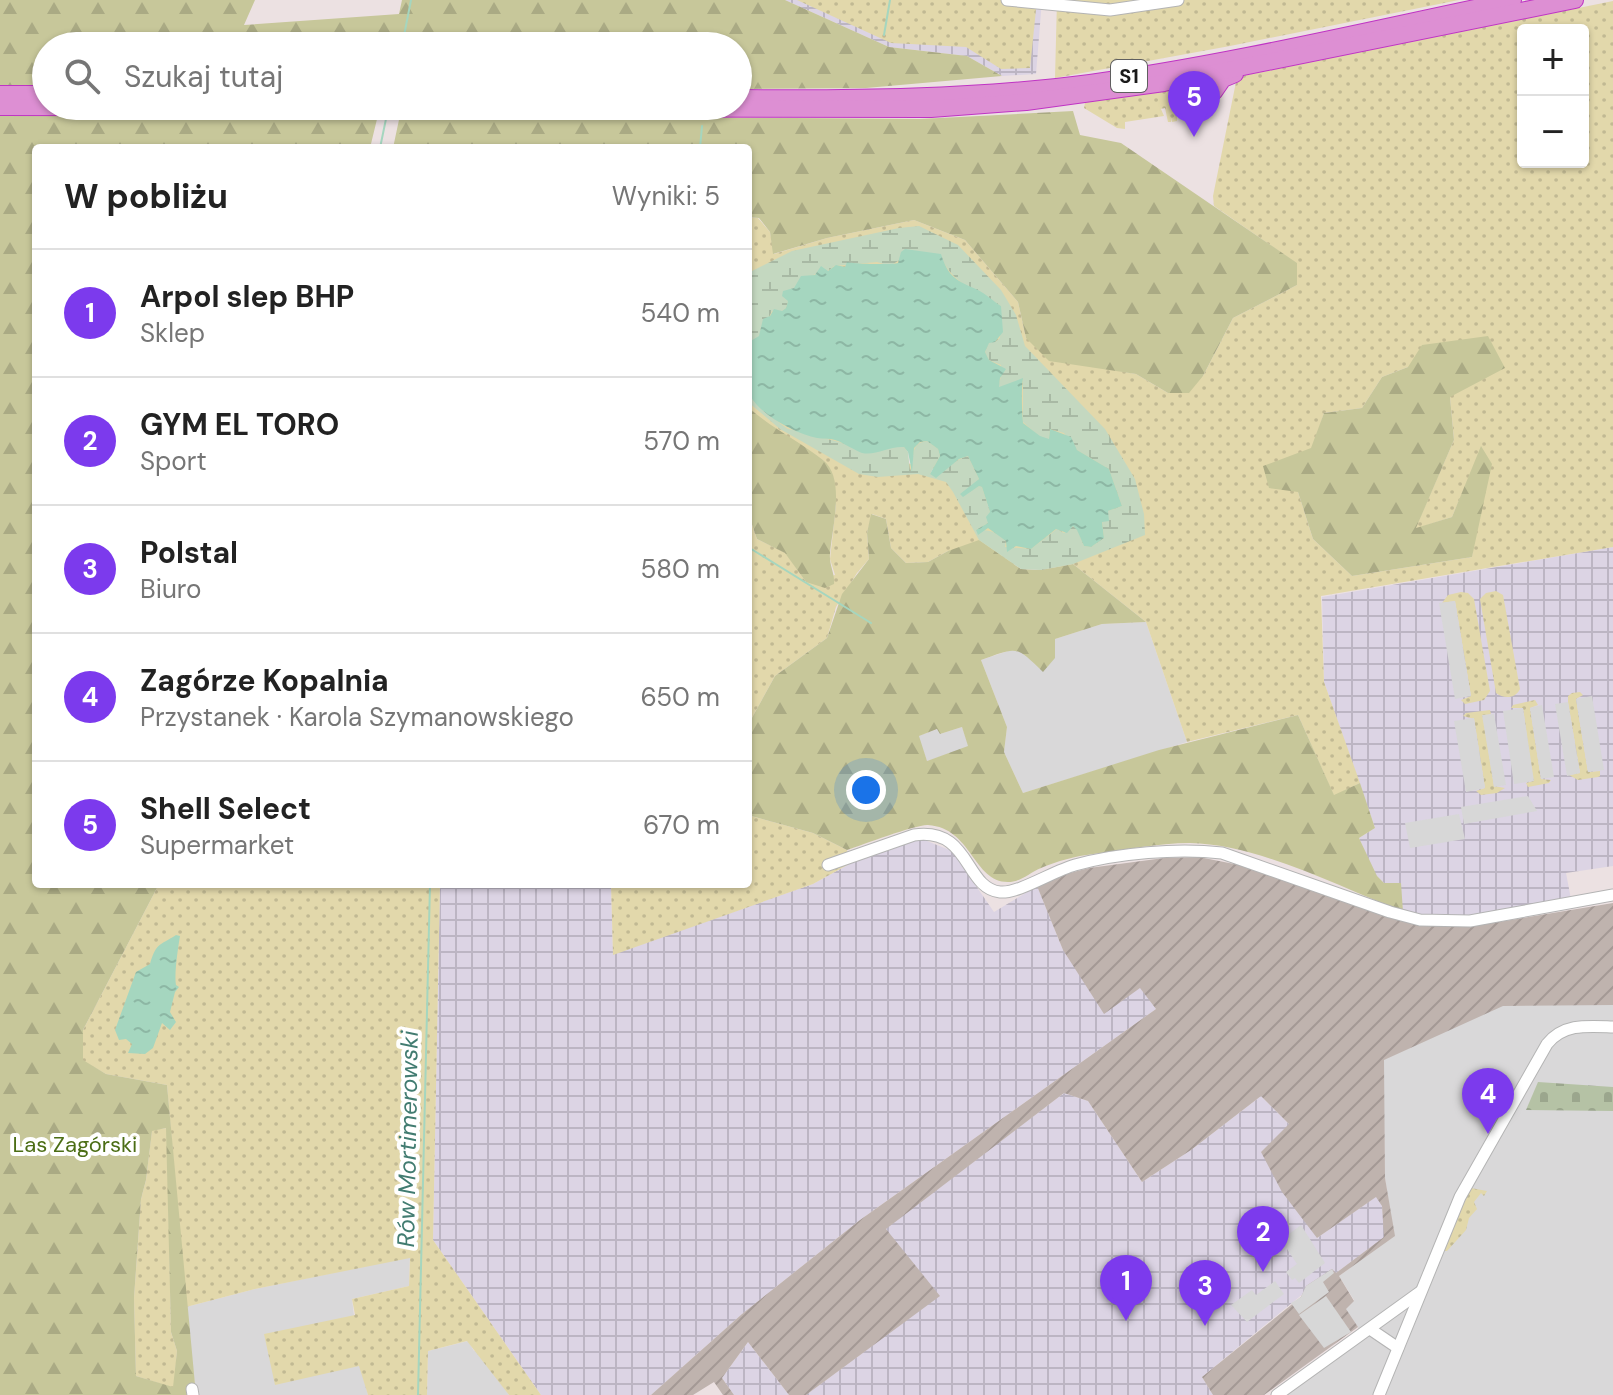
<!DOCTYPE html>
<html lang="pl">
<head>
<meta charset="utf-8">
<style>
  :root { --surface:#fff; --page:#f6f6f6; --text:#222; --muted:#767676; --line:#e0e0e0; --accent:#7c3aed }
  body { margin:0; font-family:"DM Sans",sans-serif; background:var(--page); color:var(--text) }
  .controls { position:absolute; right:24px; top:24px; display:grid; overflow:hidden; border-radius:8px; box-shadow:0 2px 6px #0004 }
  .controls button { width:72px; height:72px; display:grid; place-items:center; padding:0; border:0; border-bottom:2px solid var(--line); background:var(--surface); color:var(--text); font:40px sans-serif }
  .you { position:absolute; left:866px; top:790px; width:28px; height:28px; margin:-20px; border:6px solid #fff; border-radius:50%; background:#1a73e8; box-shadow:0 0 0 12px #1a73e833 }
  .badge { display:grid; place-items:center; width:52px; height:52px; border-radius:50%; background:var(--accent); color:#fff; font-size:26px; font-weight:700 }
  .pin { position:absolute; translate:-50% -66px; filter:drop-shadow(0 2px 4px #0008) }
  .pin::after { content:''; position:absolute; top:42px; width:28px; height:24px; background:inherit; clip-path:polygon(0 0,100% 0,50% 100%) }
  .list { margin:0; padding:0; list-style:none }
  h2 { display:flex; justify-content:space-between; align-items:center; height:104px; margin:0; padding:0 32px; font-size:34px }
  h2 small { font-size:26px; font-weight:400; color:var(--muted) }
  .list li { display:grid; grid-template-columns:52px 1fr auto; gap:24px; align-items:center; box-sizing:border-box; height:128px; padding:0 32px; border-top:2px solid var(--line) }
  .list b { display:block; font-size:30px; white-space:nowrap }
  .list p { margin:0; font-size:26px; white-space:nowrap; color:var(--muted) }
  .list em { font-size:26px; font-style:normal; color:var(--muted) }
  .icon { flex:none; width:44px; height:44px; fill:none; stroke:currentColor; stroke-width:2; stroke-linecap:round; stroke-linejoin:round }
  .map { position:relative; flex:none; width:1613px; height:1395px; overflow:hidden }
  .search { position:absolute; background:var(--surface); box-shadow:0 2px 6px #0004; left:32px; top:32px; width:720px; height:88px; display:flex; align-items:center; gap:20px; box-sizing:border-box; padding:0 28px; border-radius:44px; color:var(--muted); font-size:30px }
  .panel { position:absolute; background:var(--surface); box-shadow:0 2px 6px #0004; left:32px; top:144px; width:720px; height:744px; border-radius:8px }
  .map>svg:first-child { display:block }
</style>
</head>
<body>
<div class="map">
<svg width="1613" height="1395" viewBox="0 0 1613 1395">
  <defs>
    <pattern id="industrial-grid" width="8" height="8" patternUnits="userSpaceOnUse" patternTransform="scale(2)"><rect width="8" height="8" fill="#dcd4e4"/><path d="M0 4h8M4 0v8" fill="none" stroke="#bcb5c3"/></pattern>
    <pattern id="construction-furrows" width="10" height="10" patternUnits="userSpaceOnUse" patternTransform="scale(2)"><rect width="10" height="10" fill="#bfb3ae"/><path d="M-1 1l2-2M0 10L10 0M9 11l2-2" fill="none" stroke="#a49995"/></pattern>
    <pattern id="grass-dots" width="8" height="8" patternUnits="userSpaceOnUse" patternTransform="scale(2)"><rect width="8" height="8" fill="#e2d8ab"/><path d="M2 2h.1M6 6h.1" fill="none" stroke="#c1b993" stroke-width="1.8" stroke-linecap="round"/></pattern>
    <pattern id="forest-firs" width="22" height="20" patternUnits="userSpaceOnUse" patternTransform="scale(2)"><rect width="22" height="20" fill="#c7c79a"/><path d="M5 1l3.5 6h-7zM16 11l3.5 6h-7z" fill="#aaaa84"/></pattern>
    <pattern id="wetland-marsh" width="20" height="14" patternUnits="userSpaceOnUse" patternTransform="scale(2)"><rect width="20" height="14" fill="#c4d8c0"/><path d="M1 5h8M5 5V1M11 12h8M15 12V8" fill="none" stroke="#a8b9a4"/></pattern>
    <pattern id="cemetery-stones" width="16" height="16" patternUnits="userSpaceOnUse" patternTransform="scale(2)"><rect width="16" height="16" fill="#b5c2a5"/><path d="M2 7V4a2 2 0 0 1 4 0v3zM10 15v-3a2 2 0 0 1 4 0v3z" fill="#9ba68d"/></pattern>
    <pattern id="water-ripples" width="26" height="14" patternUnits="userSpaceOnUse" patternTransform="scale(2)"><rect width="26" height="14" fill="#a5d6bf"/><path d="M2 4q2-2 4 0t4 0M15 11q2-2 4 0t4 0" fill="none" stroke="#8db7a4"/></pattern>
  </defs>
  <rect width="100%" height="100%" fill="#ece1e2"/>
  <g fill="#d9d8d9">
    <polygon points="1146,622 1187,742 1023,793 1004,752 1007,727 981,660 1011,650 1055,658 1055,639 1102,624"/>
    <polygon points="962,727 969,747 927,761 918,736 938,729 940,734"/>
    <polygon points="1503,1005 1613,1005 1613,1395 1284,1395 1359,1341 1358,1327 1345,1309 1354,1300 1339,1276 1394,1236 1385,1178 1383,1060"/>
    <polygon points="410,1257 409,1286 352,1299 360,1366 368,1395 196,1395 186,1307 255,1289"/>
    <polygon points="468,1341 474,1351 477,1351 509,1395 427,1395 428,1351"/>
  </g>
  <g fill="url(#industrial-grid)">
    <polygon points="785,0 1042,0 1036,74 1002,76 967,56 889,47"/>
    <polygon points="1613,547 1613,866 1566,873 1571,899 1452,918 1403,912 1384,883 1376,876 1359,838 1375,828 1324,682 1322,597"/>
    <polygon points="922,839 952,851 994,912 1037,886 1063,950 1141,988 1156,1009 860,1220 742,1314 651,1395 541,1395 433,1240 440,884 611,884 613,954 813,884 851,863 892,847"/>
    <polygon points="1064,1093 1088,1101 1142,1182 1191,1150 1261,1096 1289,1124 1317,1238 1377,1196 1382,1206 1385,1237 1336,1273 1304,1293 1202,1377 1213,1395 806,1395 939,1296 885,1229"/>
    <polygon points="748,1342 789,1395 734,1395 722,1378"/>
  </g>
  <polygon fill="url(#construction-furrows)" points="1199,857 1244,866 1394,919 1421,926 1474,926 1613,903 1613,1005 1503,1006 1384,1060 1385,1178 1395,1236 1339,1276 1354,1301 1346,1309 1358,1327 1264,1395 1213,1395 1202,1377 1301,1297 1306,1286 1332,1269 1336,1273 1384,1237 1382,1206 1376,1197 1317,1238 1282,1192 1261,1152 1289,1124 1261,1096 1191,1150 1142,1182 1088,1101 1064,1093 886,1229 940,1296 806,1395 789,1395 748,1342 722,1378 734,1395 723,1395 714,1382 693,1395 651,1395 742,1314 860,1220 1156,1009 1140,988 1104,1014 1063,950 1037,886 1062,875 1089,868 1164,858"/>
  <g fill="url(#grass-dots)" fill-rule="evenodd">
    <polygon points="797,0 1037,0 1030,68 1001,69 966,47 891,43"/>
    <polygon points="1057,0 1459,0 1230,46 1055,78"/>
    <path d="M1613,1v546l-292,49 3,86 36,101 -26,13 -36,-81 -111,27 -41,-120 -73,-58 -32,6 -93,-19 -20,11 -22,1 -15,-15 -5,-29 -14,-5 -5,19 2,26 -12,14 -21,34 -9,31 -52,38 -27,49v-212l9,26 29,14 20,29 29,-7 -5,-16 6,-54 -12,-44 -59,-38 -17,-16v-15l6,6 185,78 102,64 -293,-195v-128l10,1 12,14 4,22 53,-16 87,-18 51,20 53,62 8,36 83,31 27,5 32,19 35,-17 30,-58 64,-33 -1,-22 -82,-57 -1,-10 24,-119zM1523,30h60v132h-60zM1408,367l42,30 4,43 -39,89 37,-12 30,-70 -10,110 -120,19 -39,-37 -15,-47 26,-79 38,-5 20,-31z"/>
    <path d="M1200,83c6,4 8,9 7,16l-5,-3 -5,8 6,4 -7,-2 -3,5 -16,3v7l-5,1 -1,-4v4h-3l-3,-14 -4,1 3,7 -39,6v7l-8,-1 -33,-20 1,-5 6,-2z"/>
    <path d="M1496,591l7,4 17,94c-5,10 -16,10 -24,4l-16,-94 6,-6z"/>
    <polygon points="1461,592 1468,593 1474,599 1490,691 1484,700 1465,704 1461,700 1471,696 1455,601 1442,603 1448,595"/>
    <polygon points="1572,693 1580,692 1583,695 1576,699 1588,772 1600,771 1600,776 1598,777 1578,780 1569,775 1580,773 1568,702 1568,696"/>
    <polygon points="1535,700 1538,705 1530,708 1541,779 1551,780 1549,783 1528,787 1526,783 1533,781 1523,708 1511,708 1513,705"/>
    <polygon points="1490,710 1491,714 1483,716 1494,786 1505,788 1497,793 1481,795 1476,791 1485,788 1474,719 1463,716 1466,713"/>
    <polygon points="748,815 813,833 847,850 851,863 813,884 613,955 611,884 748,884"/>
    <polygon points="159,884 440,884 433,1240 541,1395 509,1395 467,1341 428,1351 427,1395 368,1395 359,1366 275,1385 264,1334 355,1315 352,1299 409,1286 410,1258 255,1289 186,1307 167,1085 106,1074 83,1061 83,1030"/>
    <polygon points="167,1128 171,1332 177,1351 174,1388 136,1376 134,1298 141,1199 146,1180 152,1130"/>
    <polygon points="1471,1188 1487,1191 1484,1196 1481,1193 1474,1202 1477,1209 1469,1218 1466,1230 1447,1251 1444,1251 1455,1215"/>
  </g>
  <g fill="url(#forest-firs)" fill-rule="evenodd">
    <polygon points="0,0 255,0 244,25 399,14 402,0 785,0 889,47 967,56 1002,76 866,88 738,89 738,46 46,46 46,86 0,85"/>
    <polygon points="1073,111 1080,135 1121,143 1297,263 1297,285 1233,318 1203,376 1189,393 1168,393 1136,374 1049,361 1026,338 1018,302 965,240 914,220 827,238 773,254 770,232 759,218 748,217 748,148 393,148 400,115 920,119"/>
    <path d="M378,115l-8,33h-334v736h123l-76,146v30l23,14 61,11 29,310h-196v-1279zM166,1128l5,204 6,19 -4,36 -37,-11 -2,-78 7,-99 5,-19 6,-49z"/>
    <polygon points="1488,336 1505,368 1450,397 1454,440 1416,528 1452,517 1481,446 1492,464 1472,557 1352,576 1313,539 1298,492 1269,488 1263,466 1311,448 1324,413 1362,408 1382,377 1408,367 1422,345"/>
    <path d="M748,407c23,21 51,34 75,53 23,18 9,68 7,94 -1,11 5,19 4,30l-9,4 -19,-6 -21,-29 -28,-14 -9,-26z"/>
    <path d="M871,514l15,5 5,29 15,15 22,-1 20,-11 31,-11 42,29 20,1 32,-6 73,58 -44,2 -47,15v19l-12,14c-28,-27 -25,-25 -62,-12l26,67 -3,25 19,41 136,-43 139,-35 36,80 26,-12 15,45 -16,10 18,38 7,7h17l2,29c-62,-25 -146,-68 -213,-69 -32,0 -65,7 -97,11 -17,2 -36,7 -52,14 -12,5 -20,14 -33,14 -35,0 -36,-54 -80,-57 -11,-1 -66,20 -81,25l-34,-17 -65,-18v-90l27,-49 52,-38 15,-44 27,-35 -2,-26zM962,727l6,19 -41,15 -8,-25 18,-7 3,5z"/>
  </g>
  <path fill="url(#wetland-marsh)" d="M919,226l39,19 43,45 15,25 9,31 80,83 30,50 9,35 1,21 -72,29 -32,6 -20,-1 -42,-29 -26,-48 -7,-10 -28,-8 -40,3 -19,-3 -79,-45 -32,-27v-10c13,13 21,23 37,35 5,4 5,1 12,4 22,8 45,8 66,22l30,-7 11,1 4,5 2,19c6,-13 -2,-27 17,-30l11,8 2,7 -10,18c15,-3 24,-14 38,-18l11,23 -16,17 16,-10 3,1 8,25 -2,11 -12,7c13,0 20,1 30,11l-1,6 26,2 26,-20 7,4 9,-7 4,3 7,17 7,1 13,-9 -2,-17h4l2,-10 14,-5 -13,-37 -32,-19 -13,-17 -14,-4 -1,11 -9,-3 -17,-15v-43l-25,9 4,-16 -1,-7 -12,-5 -4,-8 4,-10h6l5,-4 1,-32c-21,-14 -44,-20 -57,-43l-43,-4 -11,7 -13,-4 -43,4c-6,6 -10,6 -18,8 -19,7 -25,17 -30,34l-4,3h-10l-13,26 -11,8v-72l44,-22 107,-23z"/>
  <polygon fill="url(#cemetery-stones)" points="1538,1082 1613,1087 1613,1111 1526,1110"/>
  <g fill="#d7d7d7">
    <polygon points="1455,601 1471,696 1455,699 1439,603"/>
    <polygon points="1592,696 1604,770 1588,772 1576,699"/>
    <polygon points="1568,702 1580,773 1567,776 1555,704"/>
    <polygon points="1542,705 1554,777 1541,779 1530,708"/>
    <polygon points="1523,708 1534,781 1514,784 1503,711"/>
    <polygon points="1494,714 1506,785 1494,787 1482,715"/>
    <polygon points="1474,718 1485,788 1466,792 1454,721"/>
    <polygon points="1528,796 1537,811 1464,824 1461,807"/>
    <polygon points="1459,814 1465,839 1410,848 1405,823"/>
    <polygon points="1301,1225 1325,1263 1299,1283 1295,1278 1292,1280 1286,1272 1297,1264 1281,1240"/>
    <polygon points="1332,1269 1334,1273 1323,1282 1329,1292 1299,1314 1291,1303 1301,1297 1306,1286"/>
    <polygon points="1275,1281 1284,1294 1247,1322 1231,1305 1252,1290 1256,1295"/>
    <polygon points="1326,1296 1351,1332 1324,1348 1299,1315"/>
  </g>
  <g fill="url(#water-ripples)">
    <path d="M905,249l36,5c7,23 16,27 37,36 8,4 15,11 23,16l2,26 -8,10 -6,1 -4,9 4,8 17,9 -6,9 -1,9 24,-9c-2,15 -1,31 0,45l17,13 9,3 1,-10 21,8 6,13 32,19 13,37 -14,5 1,10 -7,1 2,16 -13,9 -7,-1 -7,-16 -4,-4 -6,7 -11,-4 -25,20 -15,-3 -9,6 -1,-11 -18,-13 -10,7 -2,-5 12,-7 -2,-6 4,-5 -8,-25 -3,-1 -16,11 -3,-3 19,-15 -11,-23 -9,3 -23,19 -6,-4 10,-18 -2,-7 -11,-8 -7,1 -6,6 -2,24 -4,-20 -4,-5c-15,-1 -28,9 -42,6 -6,-2 -18,-10 -27,-13 -6,-2 -12,-1 -18,-2 -22,-4 -61,-25 -69,-47 -4,-11 1,-37 1,-49l10,-6 4,-17 7,-3 4,-7 8,2 4,-3 2,-7 -6,-5 1,-5 11,-3 7,-12 14,-1 6,-9 7,5 8,-6 9,2 2,-5c5,2 46,3 51,1l3,-11z"/>
    <path d="M176,935l4,1c-2,12 -6,38 -4,49l3,2 -4,5 -5,20 6,10 -6,8 -8,-7 -9,25 -8,6 -17,-1 4,-9 -6,-5 -7,1 -4,-10 21,-58 14,-8c6,-21 9,-18 26,-29z"/>
  </g>
  <g fill="none" stroke-linecap="round" stroke-linejoin="round">
    <g stroke="#a5d6bf" stroke-width="2">
      <polyline points="884,35 890,0"/>
      <polyline points="402,46 411,0"/>
      <polyline points="380,148 387,114"/>
      <polyline points="700,148 702,126"/>
      <polyline points="748,547 871,623"/>
      <polyline points="748,881 749,882"/>
      <polyline points="418,1395 430,884"/>
    </g>
    <g stroke="#b4b4b4" stroke-width="13">
      <g id="minor">
        <polyline points="1007,0 1110,10 1178,0"/>
        <path d="M828,865l86,-30c57,-8 50,53 86,57 18,2 53,-21 75,-27 43,-12 102,-17 147,-12l168,59 30,8 50,1 143,-26"/>
        <polyline points="1370,1329 1398,1348"/>
        <polyline points="192,1389 193,1395"/>
        <polyline points="1277,1395 1420,1292"/>
        <path d="M1379,1395l81,-198 87,-153c17,-21 41,-18 66,-17"/>
      </g>
    </g>
    <g stroke="#bf34c4" stroke-width="18">
      <g id="highway">
        <polyline points="1214,92 1223,79 1235,74"/>
        <polyline points="0,94 46,94"/>
        <path d="M738,98c117,1 235,0 352,-15 142,-20 283,-54 423,-83"/>
        <polyline points="0,107 931,109 1026,102 1164,83 1575,0"/>
      </g>
    </g>
    <use href="#minor" stroke="#fff" stroke-width="11"/>
    <use href="#highway" stroke="#dd8fd3" stroke-width="16"/>
  </g>
  <g text-anchor="middle" stroke-width="8" stroke-linejoin="round" paint-order="stroke">
    <rect fill="#fff" stroke="#5f5f5f" stroke-width="2" x="1111" y="60" width="36" height="32" rx="6"/>
    <g font-size="20" font-weight="bold" fill="#1b1b1b">
      <text x="1129" y="83">S1</text>
    </g>
    <g font-size="22" fill="#4b6d15" stroke="#fff">
      <text x="75" y="1152">Las Zagórski</text>
    </g>
    <g font-size="24" font-style="italic" fill="#427c71" stroke="#fff">
      <text transform="translate(408 1139) rotate(-89)" y="8">Rów Mortimerowski</text>
    </g>
  </g>
</svg>
<div class="controls">
<button>+</button>
<button>−</button>
</div>
<div class="you"></div>
<div class="pin badge" style="left:1126px;top:1321px">1</div>
<div class="pin badge" style="left:1263px;top:1272px">2</div>
<div class="pin badge" style="left:1205px;top:1326px">3</div>
<div class="pin badge" style="left:1488px;top:1134px">4</div>
<div class="pin badge" style="left:1194px;top:137px">5</div>
<div class="search"><svg class="icon" aria-label="search" viewBox="0 0 24 24"><circle cx="10" cy="10" r="6"/><path d="M15 15l6 6"/></svg>Szukaj tutaj</div>
<section class="panel">
<h2>W pobliżu<small>Wyniki: 5</small></h2>
<ul class="list">
<li><span class="badge">1</span><div><b>Arpol slep BHP</b><p>Sklep</p></div><em>540 m</em></li>
<li><span class="badge">2</span><div><b>GYM EL TORO</b><p>Sport</p></div><em>570 m</em></li>
<li><span class="badge">3</span><div><b>Polstal</b><p>Biuro</p></div><em>580 m</em></li>
<li><span class="badge">4</span><div><b>Zagórze Kopalnia</b><p>Przystanek · Karola Szymanowskiego</p></div><em>650 m</em></li>
<li><span class="badge">5</span><div><b>Shell Select</b><p>Supermarket</p></div><em>670 m</em></li>
</ul>
</section>
</div>
</body>
</html>
